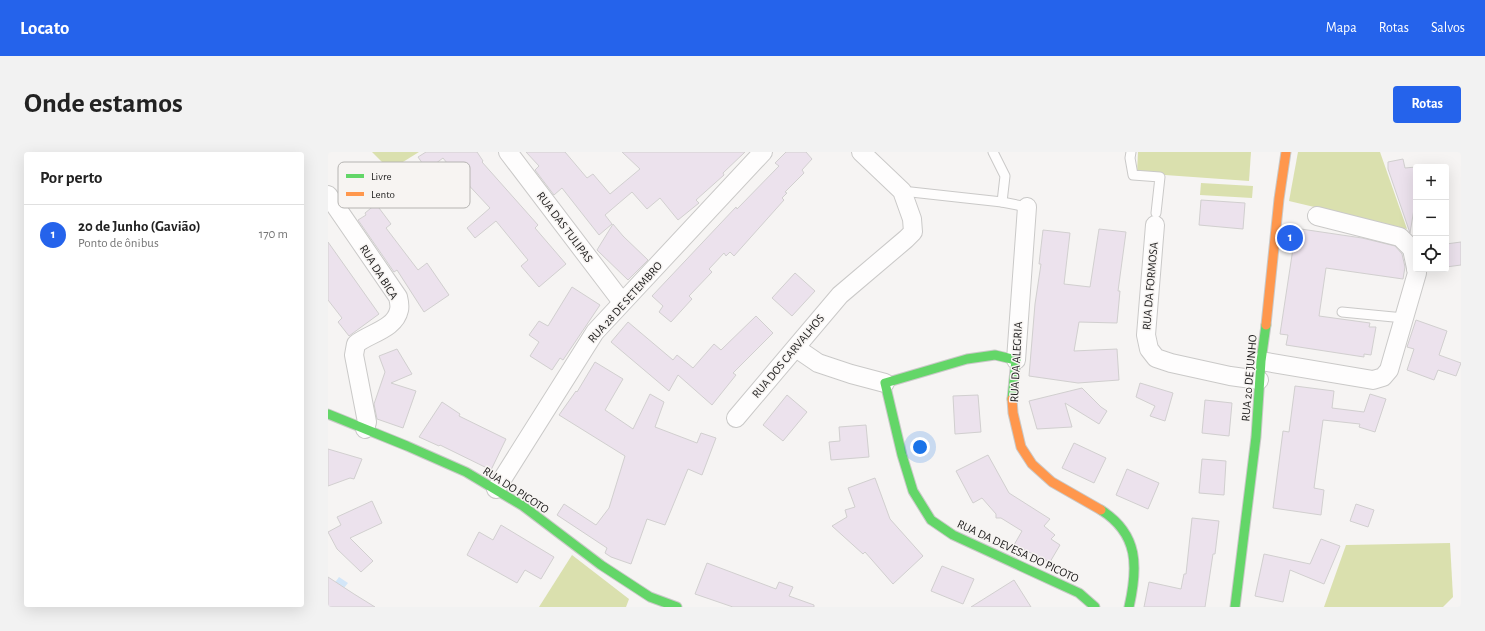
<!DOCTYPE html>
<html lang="pt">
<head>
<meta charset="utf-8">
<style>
  :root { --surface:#fff; --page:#f2f2f2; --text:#222; --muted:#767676; --line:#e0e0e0; --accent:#2563eb }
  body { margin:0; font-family:"Alegreya Sans",sans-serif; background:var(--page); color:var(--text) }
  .controls { position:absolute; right:12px; top:12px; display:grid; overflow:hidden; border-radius:4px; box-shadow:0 4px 16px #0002 }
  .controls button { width:36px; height:36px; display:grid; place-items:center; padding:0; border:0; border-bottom:1px solid var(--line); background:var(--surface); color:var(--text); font:20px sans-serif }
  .you { position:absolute; left:592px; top:295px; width:14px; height:14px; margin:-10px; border:3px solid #fff; border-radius:50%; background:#1a73e8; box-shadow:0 0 0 6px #1a73e833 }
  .badge { display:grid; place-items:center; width:26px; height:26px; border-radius:50%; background:var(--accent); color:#fff; font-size:13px; font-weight:700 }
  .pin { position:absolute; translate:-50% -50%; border:2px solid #fff; box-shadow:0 1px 4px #0006 }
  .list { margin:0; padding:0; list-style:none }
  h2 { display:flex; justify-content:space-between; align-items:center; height:52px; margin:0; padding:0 16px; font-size:17px }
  h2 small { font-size:13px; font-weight:400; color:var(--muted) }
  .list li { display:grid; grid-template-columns:26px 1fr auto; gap:12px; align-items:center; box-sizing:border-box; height:60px; padding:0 16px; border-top:1px solid var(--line) }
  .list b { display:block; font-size:15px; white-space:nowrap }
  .list p { margin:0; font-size:13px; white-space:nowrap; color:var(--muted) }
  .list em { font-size:13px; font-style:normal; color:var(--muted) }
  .icon { flex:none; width:22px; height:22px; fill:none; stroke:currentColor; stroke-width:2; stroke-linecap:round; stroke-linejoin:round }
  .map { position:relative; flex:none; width:1133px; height:455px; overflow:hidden; border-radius:4px }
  header { display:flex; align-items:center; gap:24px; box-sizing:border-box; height:56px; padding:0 20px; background:var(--accent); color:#fff }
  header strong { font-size:19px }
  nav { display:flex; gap:22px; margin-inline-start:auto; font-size:14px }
  .intro { display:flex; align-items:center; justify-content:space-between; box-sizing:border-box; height:96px; padding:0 24px }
  h1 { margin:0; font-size:28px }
  .button { padding:10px 18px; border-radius:4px; background:var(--accent); color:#fff; font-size:14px; font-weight:700 }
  main { display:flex; gap:24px; padding:0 24px }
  aside { flex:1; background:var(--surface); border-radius:4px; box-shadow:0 4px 16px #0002 }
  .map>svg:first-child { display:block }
</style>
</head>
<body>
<header>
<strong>Locato</strong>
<nav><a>Mapa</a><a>Rotas</a><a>Salvos</a></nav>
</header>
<div class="intro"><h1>Onde estamos</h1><a class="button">Rotas</a></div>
<main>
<aside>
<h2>Por perto<small></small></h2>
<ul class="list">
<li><span class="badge">1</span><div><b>20 de Junho (Gavião)</b><p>Ponto de ônibus</p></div><em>170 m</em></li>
</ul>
</aside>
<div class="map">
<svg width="1133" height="455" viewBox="0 0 1133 455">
  <rect width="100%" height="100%" fill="#f6f4f3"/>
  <g fill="#dae0ae">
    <polygon points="44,0 91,0 62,18"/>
    <polygon points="810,0 923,0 921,29 809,21"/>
    <polygon points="970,0 1052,0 1079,77 961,49"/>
    <polygon points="873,31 925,34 924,46 872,43"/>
    <polygon points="1122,391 1125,445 1115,455 996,455 1018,393"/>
    <polygon points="244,403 301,447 298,455 211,455"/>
  </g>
  <polygon fill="#d3e6f8" points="11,425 20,431 7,447 0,440"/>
  <g fill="#ece2ed" stroke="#d1cfcf">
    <polygon points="98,0 149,0 155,9 154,10 210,73 207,76 238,112 211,135 193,114 200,108 168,69 147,86 139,76 162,56 134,26 132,27 115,6 99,18 90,5"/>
    <polygon points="198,0 237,0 259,26 265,22 282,42 312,17 294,0 417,0 395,21 396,23 368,48 371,51 350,68 332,46 319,57 304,40 277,63 284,72 271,83 234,36 226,43 207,18 211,14"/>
    <polygon points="458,0 478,0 484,7 474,18 476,21 457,40 459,41 454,46 456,48 406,104 402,100 398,104 396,101 381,117 384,120 361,144 364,147 343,170 331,160 335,154 324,144 408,55 409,57 451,14 447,11"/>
    <polygon points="1075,7 1077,16 1088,15 1088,45 1082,81 1060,17 1060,10"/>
    <polygon points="873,48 917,51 915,77 871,73"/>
    <polygon points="48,52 63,72 58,76 90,118 99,111 121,143 96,160 69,118 66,120 30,68 38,63 37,61"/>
    <polygon points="285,72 295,84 320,108 300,128 269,98"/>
    <polygon points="771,77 798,80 790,139 792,139 789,171 751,170 746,199 789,197 791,228 750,231 701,224 707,152 713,112 711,112 715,78 742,81 736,132 762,135"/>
    <polygon points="973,77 1034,86 1067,94 1074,102 1077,115 1075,127 998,116 991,164 1042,171 1041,175 1048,175 1043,203 1036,202 1036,205 958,193 960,183 952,182 966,90 971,91"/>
    <polygon points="0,90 51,162 21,184 10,170 14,166 0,148"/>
    <polygon points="1133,90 1133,113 1118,115 1118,92"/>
    <polygon points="467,121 487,139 464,164 444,146"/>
    <polygon points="244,135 272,153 235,208 232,206 224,218 202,204 211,190 201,183 211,169 220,174"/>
    <polygon points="428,164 445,181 405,221 408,223 384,253 350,223 341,239 283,190 300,170 345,208 349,203 365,216 386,192 393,198"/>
    <polygon points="1088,168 1119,179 1111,203 1133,211 1128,224 1110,218 1106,228 1079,218 1086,197 1079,195"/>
    <polygon points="69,197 84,222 63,231 88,239 75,276 49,267 46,252 57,220 51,204"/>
    <polygon points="267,210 295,227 277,258 305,277 322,242 336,250 327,275 369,291 373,281 388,286 374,323 360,317 337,373 319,367 303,412 283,405 277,401 279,396 229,363 236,352 268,373 281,356 297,304 231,263 248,239 249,240"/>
    <polygon points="812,231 845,241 837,269 822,264 827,254 808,245"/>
    <polygon points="967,234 1006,239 1004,256 1036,260 1042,242 1058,247 1047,280 1031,275 1032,272 995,268 986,336 996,338 993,363 945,356 955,279 961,280"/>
    <polygon points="754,236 773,255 779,259 771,272 737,251 744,275 709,277 701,249"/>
    <polygon points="459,243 479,260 455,289 435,273"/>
    <polygon points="650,243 653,280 627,282 625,244"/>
    <polygon points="877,248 904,251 901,284 874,281"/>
    <polygon points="114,250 132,262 131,264 178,287 163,318 112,293 111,294 91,285"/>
    <polygon points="538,273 541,305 503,308 501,290 512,289 511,275"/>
    <polygon points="746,291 778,306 766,331 734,316"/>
    <polygon points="0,297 34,307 26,327 22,326 0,334"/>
    <polygon points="660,303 681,341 722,367 716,374 727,383 723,387 732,393 722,410 686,393 694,379 673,366 668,366 668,362 654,346 645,351 628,319"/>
    <polygon points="874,307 898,309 896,343 871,341"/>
    <polygon points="799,317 831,331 820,357 788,343"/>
    <polygon points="547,326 562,367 595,404 565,432 537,400 535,402 504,374 519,365 517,358 527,355 520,336"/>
    <polygon points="44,349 54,371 22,386 45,409 33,420 9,397 0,380 13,373 9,365"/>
    <polygon points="1028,352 1046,358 1040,375 1022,369"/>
    <polygon points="864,366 891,369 887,402 885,402 877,455 816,455 821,430 853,437 856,422 858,422"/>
    <polygon points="173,373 226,405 213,427 197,418 189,431 139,403 151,380 165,388"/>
    <polygon points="993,387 1012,394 996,432 962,418 955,450 927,444 936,402 982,412"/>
    <polygon points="379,411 448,437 451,430 465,435 461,444 486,453 486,455 405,455 367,442"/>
    <polygon points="614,414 646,427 635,452 603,439"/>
    <polygon points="0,425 26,442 47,455 0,455"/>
    <polygon points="686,428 703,455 643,455"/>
  </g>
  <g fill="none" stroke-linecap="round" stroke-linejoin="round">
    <g stroke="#cac9c8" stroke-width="11">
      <g id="lane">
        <polyline points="665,0 677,24 674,50"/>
        <polyline points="803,0 802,6 805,23 832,25 828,61"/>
        <polyline points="574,39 674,50 699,55"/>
        <polyline points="1014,160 1076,166"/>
      </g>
    </g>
    <g stroke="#cac9c8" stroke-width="20">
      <g id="street">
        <polyline points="180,0 294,150"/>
        <path d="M0,43l70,102c1,4 2,9 1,13 -4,19 -29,23 -43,34l-2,11 13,67 -2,7"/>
        <polyline points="989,64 1072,85 1084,97 1088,116"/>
        <polyline points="827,73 818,183 821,197 828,206 843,211 902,224 931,228"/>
        <polyline points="468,196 490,211 523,222 557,231"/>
        <polyline points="688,208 699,55"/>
        <polyline points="933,209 1045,228 1055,225 1061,218 1089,121 1088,117"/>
        <polyline points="408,266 512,143 578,87 585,80 584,67 574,39 533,0"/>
        <polyline points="168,337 267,180 435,0"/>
      </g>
    </g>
    <g stroke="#cac9c8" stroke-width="11">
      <g id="fast">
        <polyline points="684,247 688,208 667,203 639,207 557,231 574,303 585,339 603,368 625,383 751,441 767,455"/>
        <polyline points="0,262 79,294 138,320 195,354 273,413 322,445 349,455"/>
        <path d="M773,358c38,24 37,57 28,97"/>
        <polyline points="907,455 928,285 933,209 938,173"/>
      </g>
    </g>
    <g stroke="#cac9c8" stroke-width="11">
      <g id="slow">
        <polyline points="938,173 951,47 958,0"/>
        <polyline points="684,247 685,261 693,295 704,312 724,330 773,358"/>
      </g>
    </g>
    <use href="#lane" stroke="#fefdfd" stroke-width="9"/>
    <use href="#street" stroke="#fefdfd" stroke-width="18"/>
    <use href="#fast" stroke="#63d668" stroke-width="9"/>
    <use href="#slow" stroke="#ff974d" stroke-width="9"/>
  </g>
  <g text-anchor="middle" stroke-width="3" stroke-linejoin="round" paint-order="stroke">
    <g font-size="12" fill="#1f1e1e" stroke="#f7f4f2">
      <text transform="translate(237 75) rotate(53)" y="4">RUA DAS TULIPAS</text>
      <text transform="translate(51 120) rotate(58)" y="4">RUA DA BICA</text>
      <text transform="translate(822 134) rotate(-85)" y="4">RUA DA FORMOSA</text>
      <text transform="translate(297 150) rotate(-48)" y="4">RUA 28 DE SETEMBRO</text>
      <text transform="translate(460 204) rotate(-50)" y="4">RUA DOS CARVALHOS</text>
      <text transform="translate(688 210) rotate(-87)" y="4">RUA DA ALEGRIA</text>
      <text transform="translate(921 226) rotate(-85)" y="4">RUA 20 DE JUNHO</text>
      <text transform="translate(188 338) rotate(33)" y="4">RUA DO PICOTO</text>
      <text transform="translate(690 399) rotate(25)" y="4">RUA DA DEVESA DO PICOTO</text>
    </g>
  </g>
  <rect x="10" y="10" width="132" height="46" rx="6" fill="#f7f4f2" stroke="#b6b4b2" stroke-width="1"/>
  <rect x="18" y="22" width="18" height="4" fill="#63d668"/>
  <rect x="18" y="40" width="18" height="4" fill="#ff974d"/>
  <g font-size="11" fill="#1f1e1e">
    <text x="43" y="28">Livre</text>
    <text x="43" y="46">Lento</text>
  </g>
</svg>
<div class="controls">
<button>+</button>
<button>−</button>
<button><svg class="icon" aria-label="locate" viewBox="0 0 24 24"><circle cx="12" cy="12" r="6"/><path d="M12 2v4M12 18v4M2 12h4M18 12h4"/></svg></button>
</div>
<div class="you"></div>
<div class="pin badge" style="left:962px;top:86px">1</div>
</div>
</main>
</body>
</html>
